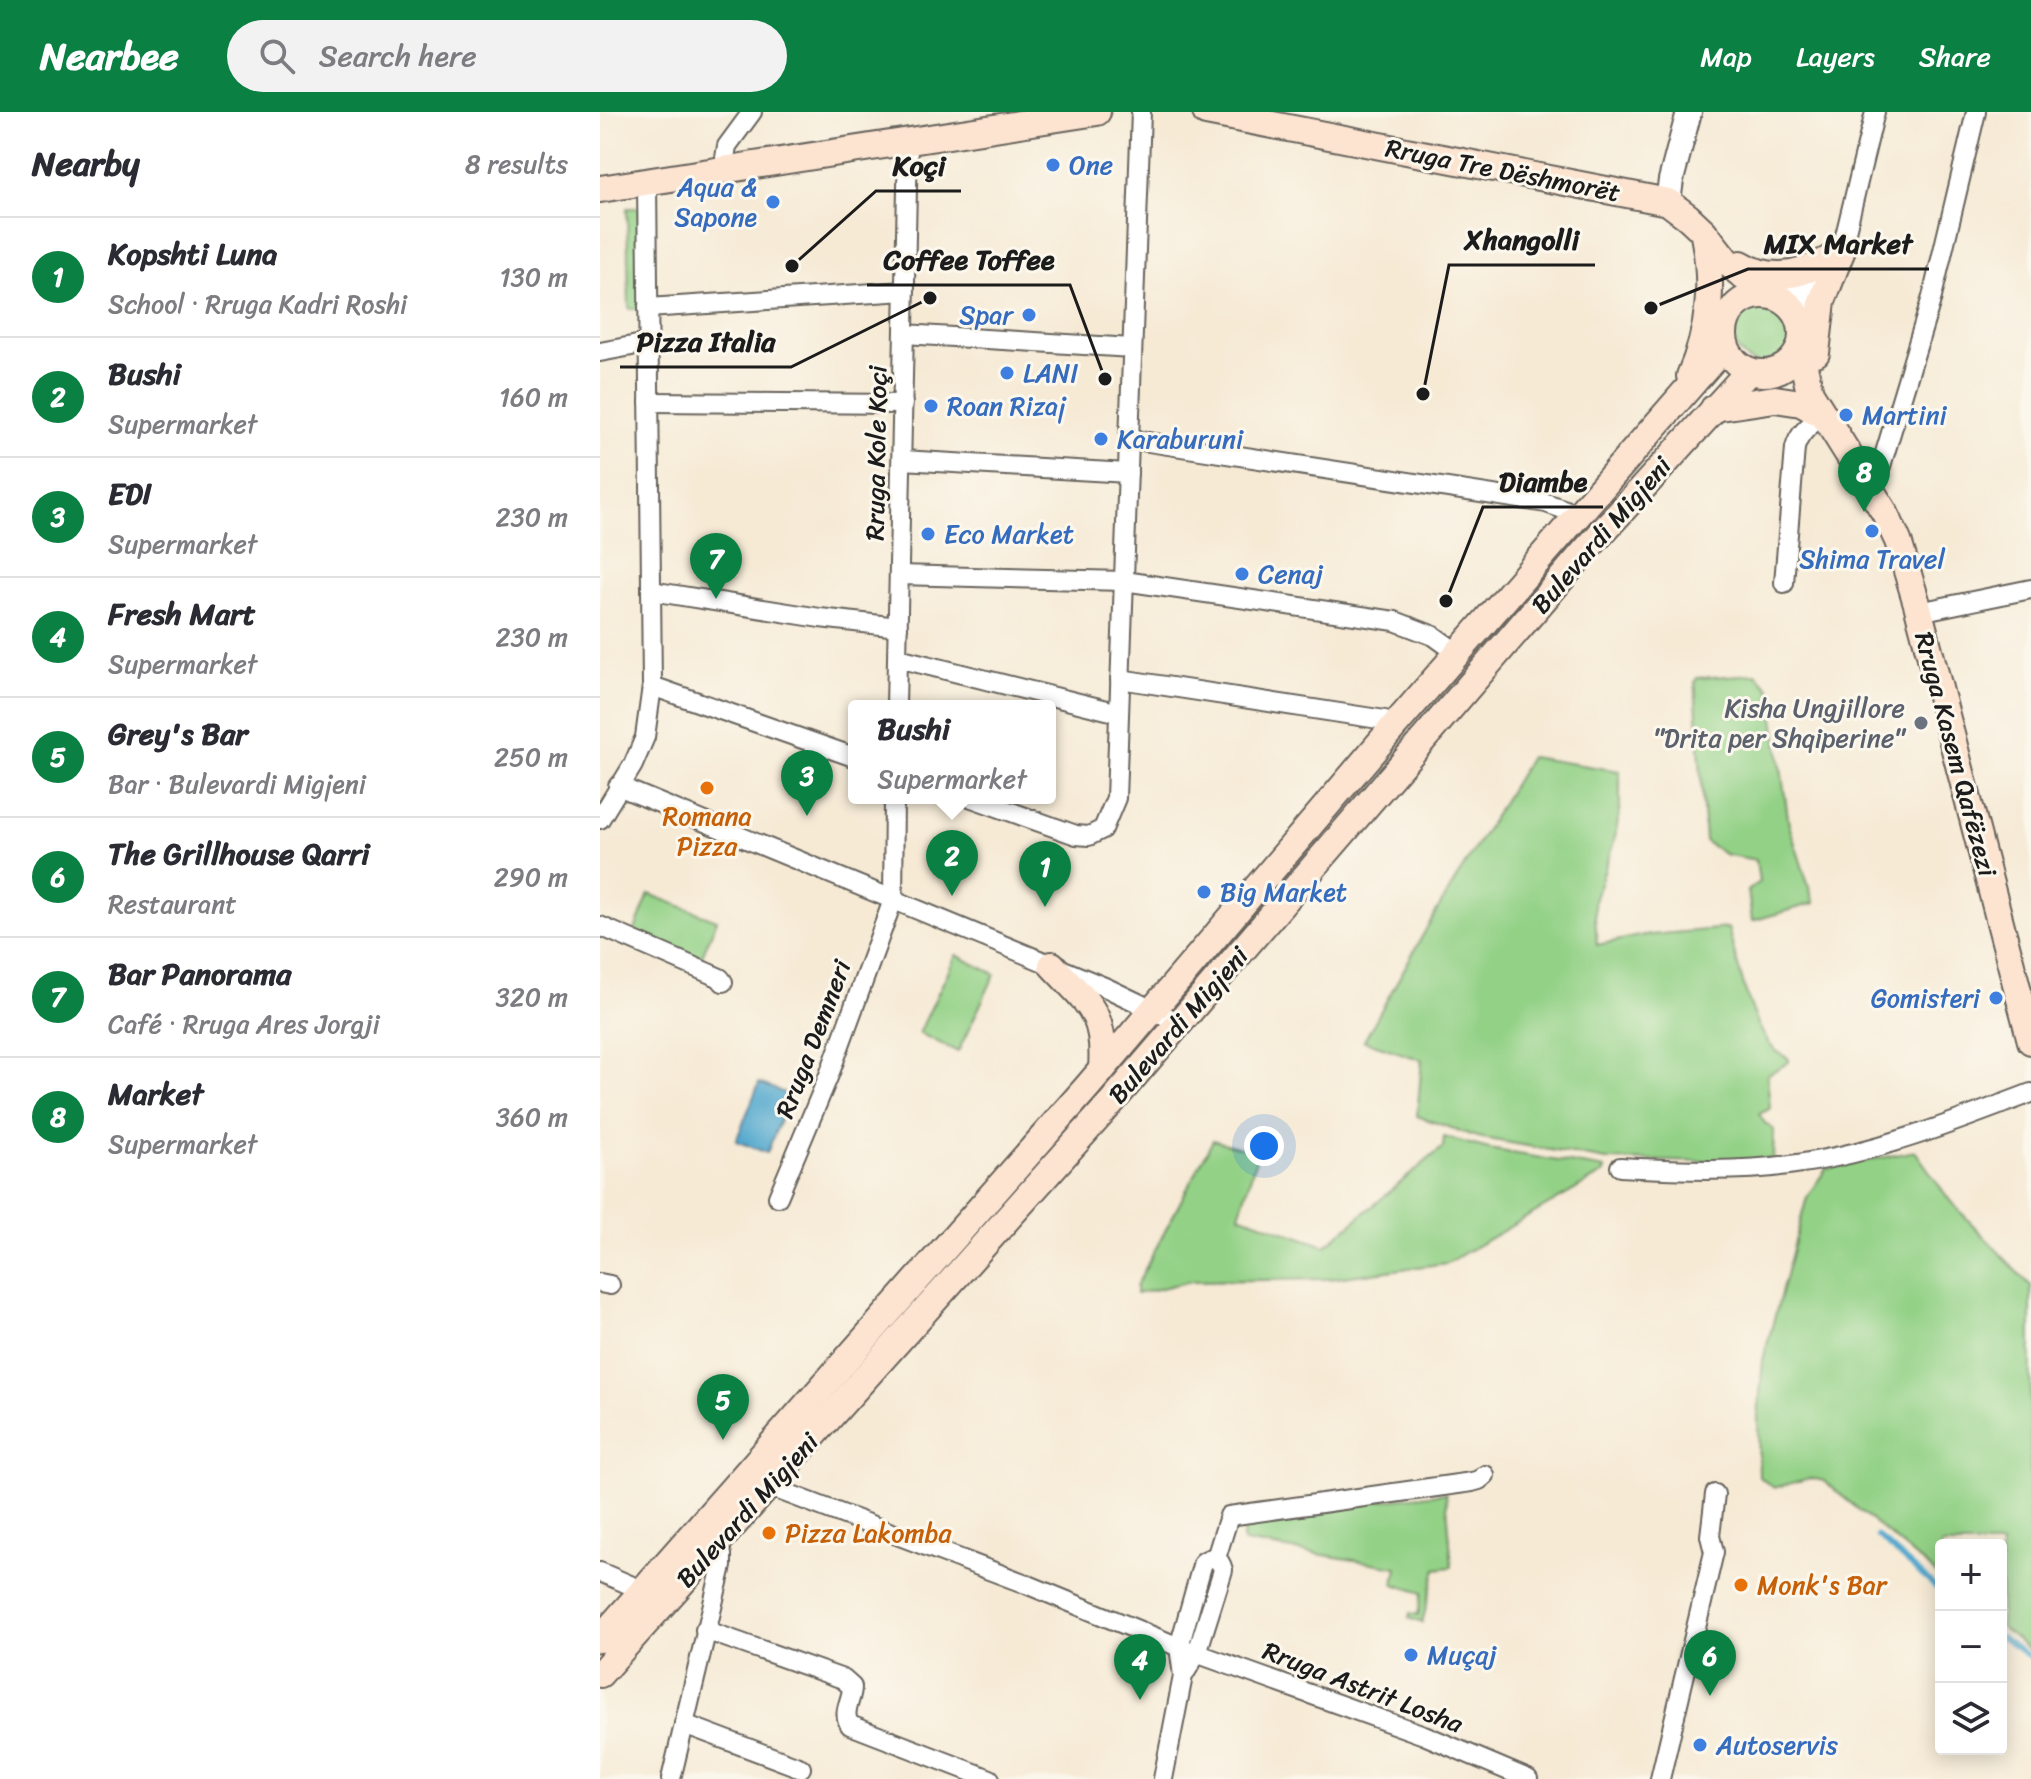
<!DOCTYPE html>
<html lang="en">
<head>
<meta charset="utf-8">
<style>
  :root { --surface:#fff; --page:#f2f2f3; --text:#2b2b33; --muted:#7c7c81; --line:#e1e1e2; --accent:#0b8043 }
  body { margin:0; font-family:Sriracha,sans-serif; background:var(--page); color:var(--text) }
  .controls { position:absolute; right:24px; bottom:24px; display:grid; overflow:hidden; border-radius:8px; box-shadow:0 4px 20px #0003 }
  .controls button { width:72px; height:72px; display:grid; place-items:center; padding:0; border:0; border-bottom:2px solid var(--line); background:var(--surface); color:var(--text); font:40px sans-serif }
  .you { position:absolute; left:664px; top:1034px; width:28px; height:28px; margin:-20px; border:6px solid #fff; border-radius:50%; background:#1a73e8; box-shadow:0 0 0 12px #1a73e833 }
  .badge { display:grid; place-items:center; width:52px; height:52px; border-radius:50%; background:var(--accent); color:#fff; font-size:26px; font-weight:700 }
  .pin { position:absolute; translate:-50% -66px; filter:drop-shadow(0 2px 4px #0008) }
  .pin::after { content:''; position:absolute; top:42px; width:28px; height:24px; background:inherit; clip-path:polygon(0 0,100% 0,50% 100%) }
  .popup { position:absolute; left:248px; top:588px; width:208px; height:104px; box-sizing:border-box; display:grid; place-content:center; border-radius:8px; background:var(--surface); filter:drop-shadow(0 2px 6px #0005); font-size:26px; white-space:nowrap; color:var(--muted) }
  .popup b { font-size:30px; color:var(--text) }
  .popup::after { content:''; position:absolute; left:50%; top:100%; margin-left:-16px; border:16px solid transparent; border-top-color:var(--surface) }
  .list { margin:0; padding:0; list-style:none }
  h2 { display:flex; justify-content:space-between; align-items:center; height:104px; margin:0; padding:0 32px; font-size:34px }
  h2 small { font-size:26px; font-weight:400; color:var(--muted) }
  .list li { display:grid; grid-template-columns:52px 1fr auto; gap:24px; align-items:center; box-sizing:border-box; height:120px; padding:0 32px; border-top:2px solid var(--line) }
  .list b { display:block; font-size:30px; white-space:nowrap }
  .list p { margin:0; font-size:26px; white-space:nowrap; color:var(--muted) }
  .list em { font-size:26px; font-style:normal; color:var(--muted) }
  .icon { flex:none; width:44px; height:44px; fill:none; stroke:currentColor; stroke-width:2; stroke-linecap:round; stroke-linejoin:round }
  .map { position:relative; flex:none; width:1431px; height:1667px; overflow:hidden }
  header { display:flex; align-items:center; gap:48px; box-sizing:border-box; height:112px; padding:0 40px; background:var(--accent); color:#fff }
  header strong { font-size:38px }
  nav { display:flex; gap:44px; margin-inline-start:auto; font-size:28px }
  .search { width:560px; height:72px; background:var(--page); display:flex; align-items:center; gap:20px; box-sizing:border-box; padding:0 28px; border-radius:44px; color:var(--muted); font-size:30px }
  main { display:flex }
  aside { flex:1; background:var(--surface) }
  .map>svg:first-child { display:block }
</style>
</head>
<body>
<header>
<strong>Nearbee</strong>
<div class="search"><svg class="icon" aria-label="search" viewBox="0 0 24 24"><circle cx="10" cy="10" r="6"/><path d="M15 15l6 6"/></svg>Search here</div>
<nav><a>Map</a><a>Layers</a><a>Share</a></nav>
</header>
<main>
<aside>
<h2>Nearby<small>8 results</small></h2>
<ul class="list">
<li><span class="badge">1</span><div><b>Kopshti Luna</b><p>School · Rruga Kadri Roshi</p></div><em>130 m</em></li>
<li><span class="badge">2</span><div><b>Bushi</b><p>Supermarket</p></div><em>160 m</em></li>
<li><span class="badge">3</span><div><b>EDI</b><p>Supermarket</p></div><em>230 m</em></li>
<li><span class="badge">4</span><div><b>Fresh Mart</b><p>Supermarket</p></div><em>230 m</em></li>
<li><span class="badge">5</span><div><b>Grey's Bar</b><p>Bar · Bulevardi Migjeni</p></div><em>250 m</em></li>
<li><span class="badge">6</span><div><b>The Grillhouse Qarri</b><p>Restaurant</p></div><em>290 m</em></li>
<li><span class="badge">7</span><div><b>Bar Panorama</b><p>Café · Rruga Ares Jorgji</p></div><em>320 m</em></li>
<li><span class="badge">8</span><div><b>Market</b><p>Supermarket</p></div><em>360 m</em></li>
</ul>
</aside>
<div class="map">
<svg width="1431" height="1667" viewBox="0 0 1431 1667">
  <rect width="100%" height="100%" fill="#fbf7ec"/>
  <filter id="ink" filterUnits="userSpaceOnUse"><feTurbulence type="fractalNoise" baseFrequency=".0125" numOctaves="2"/><feDisplacementMap in="SourceGraphic" scale="16" xChannelSelector="R" yChannelSelector="G"/><feConvolveMatrix kernelMatrix="1 2 1 2 8 2 1 2 1" color-interpolation-filters="sRGB"/></filter>
  <filter id="wash" filterUnits="userSpaceOnUse"><feTurbulence type="fractalNoise" baseFrequency=".006" numOctaves="4" result="noise"/><feDisplacementMap in="SourceGraphic" scale="32" xChannelSelector="R" yChannelSelector="G"/><feGaussianBlur stdDeviation="1.8" result="paint"/><feColorMatrix in="noise" values="0 0 0 0 0 0 0 0 0 0 0 0 0 0 0 0 0 1.4 0 .05"/><feComposite in="paint" operator="in"/></filter>
  <g filter="url(#wash)">
    <rect width="100%" height="100%" fill="#f6ead5"/>
    <g fill="#93d186" stroke="#587651" stroke-width="2">
      <polygon points="27,96 40,96 42,197 29,197"/>
      <circle cx="1163" cy="223" r="29"/>
      <polygon points="1157,562 1170,577 1189,713 1214,791 1152,809 1148,779 1159,770 1156,748 1124,742 1105,729 1095,570 1097,566"/>
      <path d="M930,645l90,14v39l-6,32 -20,59 3,44 42,-9 89,-8c8,31 24,97 45,120 4,4 11,8 16,11v3l-22,13 3,34 -11,5 5,8 10,8 -1,29 -59,3 -108,-2 -129,-23 -60,-21 5,-56 -58,-19 65,-117z"/>
      <polygon points="49,782 117,808 99,851 33,823"/>
      <polygon points="356,843 395,862 358,940 319,921"/>
      <polygon points="844,1025 889,1037 1005,1057 1004,1061 847,1151 728,1167 591,1169 536,1182 536,1174 613,1028 658,1041 639,1103 725,1134 843,1035"/>
      <polygon points="1315,1039 1351,1090 1431,1174 1429,1538 1401,1515 1401,1433 1341,1433 1341,1466 1224,1369 1210,1366 1174,1376 1159,1365 1158,1305 1163,1248 1207,1085 1226,1057"/>
      <polygon points="846,1381 852,1455 836,1457 822,1511 809,1506 810,1501 818,1503 822,1481 794,1472 797,1455 643,1430 644,1413 656,1403"/>
    </g>
    <polygon fill="#52a8ce" stroke="#376275" stroke-width="2" points="159,971 190,983 167,1041 136,1029"/>
    <g fill="none" stroke-linecap="round" stroke-linejoin="round">
      <g stroke="#52a8ce" stroke-width="5">
        <polyline points="1277,1424 1341,1480"/>
        <polyline points="1401,1525 1431,1546"/>
      </g>
    </g>
  </g>
  <g filter="url(#ink)">
    <g fill="none" stroke-linecap="round" stroke-linejoin="round">
      <g stroke="#68645d" stroke-width="22">
        <g id="minor">
          <polyline points="123,58 127,34 152,0"/>
          <polyline points="1236,147 1241,140 1275,0"/>
          <polyline points="1177,185 1201,181 1220,167"/>
          <polyline points="48,196 305,179"/>
          <polyline points="1201,212 1207,193 1221,168"/>
          <polyline points="304,222 532,236"/>
          <polyline points="0,240 48,231"/>
          <polyline points="49,290 303,292"/>
          <polyline points="529,327 946,391 977,402"/>
          <polyline points="302,348 528,361"/>
          <polyline points="1270,375 1278,364 1332,185 1376,0"/>
          <polyline points="299,463 524,469 795,509 834,524 859,542"/>
          <path d="M1184,471l11,-135c4,-15 16,-25 29,-32"/>
          <polyline points="51,479 220,506 298,515"/>
          <polyline points="1319,500 1431,477"/>
          <polyline points="298,546 519,601"/>
          <polyline points="520,567 785,608 796,612"/>
          <polyline points="52,574 254,645"/>
          <polyline points="296,594 308,29"/>
          <polyline points="18,674 507,876 580,911"/>
          <polyline points="372,686 476,723 489,724 503,717 516,686 541,0"/>
          <polyline points="0,707 33,653 45,625 52,574 47,70"/>
          <polyline points="0,814 120,866 123,870"/>
          <path d="M1020,1055c59,3 124,6 183,-4 79,-12 154,-42 228,-70"/>
          <polyline points="178,1085 229,963 293,788 294,686"/>
          <polyline points="0,1171 10,1173"/>
          <polyline points="168,1374 426,1472 579,1535 824,1623 928,1667"/>
          <polyline points="616,1446 629,1404 872,1370 879,1368 885,1363"/>
          <polyline points="0,1460 44,1479"/>
          <path d="M105,1518l138,49 9,8c0,14 -11,25 -2,38l140,54"/>
          <polyline points="84,1612 201,1656"/>
          <polyline points="71,1667 122,1454 122,1443 117,1431"/>
          <path d="M563,1667l20,-103 -4,-29 24,-85c10,-7 17,-4 20,8l-26,83 -14,23"/>
          <polyline points="1060,1667 1114,1440 1110,1424 1115,1382"/>
        </g>
      </g>
      <g stroke="#68645d" stroke-width="28">
        <polyline id="tertiary" points="1068,90 1071,68 1089,0"/>
      </g>
      <g stroke="#68645d" stroke-width="30">
        <g id="secondary">
          <polyline points="606,0 1068,90 1088,105 1104,120 1129,152 1165,183"/>
          <polyline points="0,77 497,0"/>
          <path d="M1141,152c35,22 69,8 100,-12"/>
          <circle cx="1163" cy="222" r="39"/>
          <polyline points="1200,236 1210,281 1285,401 1298,429 1317,492 1431,929"/>
          <polyline points="1216,241 1222,189 1241,140"/>
          <path d="M1090,264c20,-46 24,-91 14,-141"/>
          <polyline points="1114,296 1175,287 1201,291 1224,304"/>
          <path d="M452,853c36,39 54,47 50,104"/>
          <polyline points="0,1527 488,974 796,612 1125,234"/>
          <polyline points="0,1562 510,992 986,438 1149,259"/>
        </g>
      </g>
      <use href="#minor" stroke="#fff" stroke-width="18"/>
      <use href="#tertiary" stroke="#fff" stroke-width="24"/>
      <use href="#secondary" stroke="#fde4d1" stroke-width="26"/>
    </g>
  </g>
  <g fill="#3f7fe0" stroke="#fbf7ec" stroke-width="3">
    <circle cx="453" cy="53" r="8"/>
    <circle cx="173" cy="90" r="8"/>
    <circle cx="429" cy="203" r="8"/>
    <circle cx="407" cy="261" r="8"/>
    <circle cx="331" cy="294" r="8"/>
    <circle cx="1246" cy="303" r="8"/>
    <circle cx="501" cy="327" r="8"/>
    <circle cx="1272" cy="419" r="8"/>
    <circle cx="328" cy="422" r="8"/>
    <circle cx="642" cy="462" r="8"/>
    <circle cx="604" cy="780" r="8"/>
    <circle cx="1396" cy="886" r="8"/>
    <circle cx="811" cy="1543" r="8"/>
    <circle cx="1100" cy="1633" r="8"/>
  </g>
  <circle fill="#6b7280" stroke="#fbf7ec" stroke-width="3" cx="1321" cy="611" r="8"/>
  <g fill="#e8710a" stroke="#fbf7ec" stroke-width="3">
    <circle cx="107" cy="676" r="8"/>
    <circle cx="169" cy="1421" r="8"/>
    <circle cx="1141" cy="1473" r="8"/>
  </g>
  <g text-anchor="middle" stroke-width="6" stroke-linejoin="round" paint-order="stroke">
    <g font-size="26" fill="#366cbe" stroke="#fbf7ec" text-anchor="start">
      <text x="469" y="62">One</text>
      <text x="157" y="84" text-anchor="end">Aqua &amp;<tspan x="157" dy="30">Sapone</tspan></text>
      <text x="413" y="212" text-anchor="end">Spar</text>
      <text x="423" y="270">LANI</text>
      <text x="347" y="303">Roan Rizaj</text>
      <text x="1262" y="312">Martini</text>
      <text x="517" y="336">Karaburuni</text>
      <text x="344" y="431">Eco Market</text>
      <text x="1272" y="456" text-anchor="middle">Shima Travel</text>
      <text x="658" y="471">Cenaj</text>
      <text x="620" y="789">Big Market</text>
      <text x="1380" y="895" text-anchor="end">Gomisteri</text>
      <text x="827" y="1552">Muçaj</text>
      <text x="1116" y="1642">Autoservis</text>
    </g>
    <g font-size="26" fill="#1c1c1c" stroke="#fbf7ec">
      <text transform="translate(903 58) rotate(11)" y="9">Rruga Tre Dëshmorët</text>
      <text transform="translate(276 341) rotate(-89)" y="9">Rruga Kole Koçi</text>
      <text transform="translate(1001 423) rotate(-49)" y="9">Bulevardi Migjeni</text>
      <text transform="translate(1356 642) rotate(75)" y="9">Rruga Kasem Qafëzezi</text>
      <text transform="translate(578 913) rotate(-49)" y="9">Bulevardi Migjeni</text>
      <text transform="translate(213 927) rotate(-69)" y="9">Rruga Demneri</text>
      <text transform="translate(147 1398) rotate(-48)" y="9">Bulevardi Migjeni</text>
      <text transform="translate(763 1575) rotate(21)" y="9">Rruga Astrit Losha</text>
    </g>
    <g font-size="26" fill="#5b616d" stroke="#fbf7ec" text-anchor="end">
      <text x="1305" y="605">Kisha Ungjillore<tspan x="1305" dy="30">"Drita per Shqiperine"</tspan></text>
    </g>
    <g font-size="26" fill="#c56008" stroke="#fbf7ec" text-anchor="start">
      <text x="107" y="713" text-anchor="middle">Romana<tspan x="107" dy="30">Pizza</tspan></text>
      <text x="185" y="1430">Pizza Lakomba</text>
      <text x="1157" y="1482">Monk's Bar</text>
    </g>
  </g>
  <path fill="none" stroke="#1c1c1c" stroke-width="3" d="M192 154L276 79H361M823 282L849 153H995M1051 196L1148 157H1329M505 267L470 173H267M330 186L191 255H20M846 489L883 395H1003"/>
  <g fill="#1c1c1c" stroke="#fbf7ec" stroke-width="3">
    <circle cx="192" cy="154" r="8"/>
    <circle cx="823" cy="282" r="8"/>
    <circle cx="1051" cy="196" r="8"/>
    <circle cx="505" cy="267" r="8"/>
    <circle cx="330" cy="186" r="8"/>
    <circle cx="846" cy="489" r="8"/>
  </g>
  <g font-size="28" text-anchor="middle" font-weight="bold" fill="#1c1c1c" stroke="#fbf7ec" stroke-width="6" stroke-linejoin="round" paint-order="stroke">
    <text x="319" y="63">Koçi</text>
    <text x="922" y="137">Xhangolli</text>
    <text x="1238" y="141">MIX Market</text>
    <text x="369" y="157">Coffee Toffee</text>
    <text x="106" y="239">Pizza Italia</text>
    <text x="943" y="379">Diambe</text>
  </g>
</svg>
<div class="controls">
<button>+</button>
<button>−</button>
<button><svg class="icon" aria-label="layers" viewBox="0 0 24 24"><path d="M12 4l9 5-9 5-9-5zM3 14l9 5 9-5"/></svg></button>
</div>
<div class="you"></div>
<div class="pin badge" style="left:445px;top:795px">1</div>
<div class="pin badge" style="left:352px;top:784px">2</div>
<div class="popup"><b>Bushi</b>Supermarket</div>
<div class="pin badge" style="left:207px;top:704px">3</div>
<div class="pin badge" style="left:540px;top:1588px">4</div>
<div class="pin badge" style="left:123px;top:1328px">5</div>
<div class="pin badge" style="left:1110px;top:1584px">6</div>
<div class="pin badge" style="left:116px;top:487px">7</div>
<div class="pin badge" style="left:1264px;top:400px">8</div>
</div>
</main>
</body>
</html>
